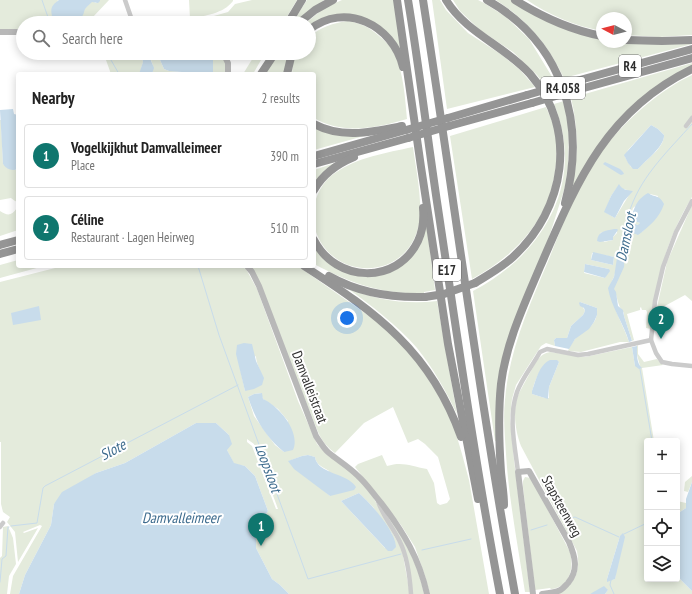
<!DOCTYPE html>
<html lang="en">
<head>
<meta charset="utf-8">
<style>
  :root { --surface:#fff; --page:#f6f6f6; --text:#222; --muted:#767676; --line:#e0e0e0; --accent:#0f766e }
  body { margin:0; font-family:"PT Sans Narrow",sans-serif; background:var(--page); color:var(--text) }
  .controls { position:absolute; right:12px; bottom:12px; display:grid; overflow:hidden; border-radius:4px; box-shadow:0 2px 10px #0003 }
  .controls button { width:36px; height:36px; display:grid; place-items:center; padding:0; border:0; border-bottom:1px solid var(--line); background:var(--surface); color:var(--text); font:20px sans-serif }
  .compass { position:absolute; left:596px; top:12px; width:36px; height:36px; border-radius:50%; background:var(--surface); box-shadow:0 2px 10px #0003; rotate:277deg }
  .you { position:absolute; left:347px; top:318px; width:14px; height:14px; margin:-10px; border:3px solid #fff; border-radius:50%; background:#1a73e8; box-shadow:0 0 0 6px #1a73e833 }
  .badge { display:grid; place-items:center; width:26px; height:26px; border-radius:50%; background:var(--accent); color:#fff; font-size:13px; font-weight:700 }
  .pin { position:absolute; translate:-50% -33px; filter:drop-shadow(0 1px 2px #0008) }
  .pin::after { content:''; position:absolute; top:21px; width:14px; height:12px; background:inherit; clip-path:polygon(0 0,100% 0,50% 100%) }
  .list { margin:0; padding:0; list-style:none }
  h2 { display:flex; justify-content:space-between; align-items:center; height:52px; margin:0; padding:0 16px; font-size:17px }
  h2 small { font-size:13px; font-weight:400; color:var(--muted) }
  .list li { display:grid; grid-template-columns:26px 1fr auto; gap:12px; align-items:center; box-sizing:border-box; height:64px; margin:0 8px 8px; padding:0 8px; border:1px solid var(--line); border-radius:4px }
  .list b { display:block; font-size:15px; white-space:nowrap }
  .list p { margin:0; font-size:13px; white-space:nowrap; color:var(--muted) }
  .list em { font-size:13px; font-style:normal; color:var(--muted) }
  .icon { flex:none; width:22px; height:22px; fill:none; stroke:currentColor; stroke-width:2; stroke-linecap:round; stroke-linejoin:round }
  .map { position:relative; flex:none; width:692px; height:594px; overflow:hidden }
  .search { position:absolute; background:var(--surface); box-shadow:0 2px 10px #0003; left:16px; top:16px; width:300px; height:44px; display:flex; align-items:center; gap:10px; box-sizing:border-box; padding:0 14px; border-radius:22px; color:var(--muted); font-size:15px }
  .panel { position:absolute; background:var(--surface); box-shadow:0 2px 10px #0003; left:16px; top:72px; width:300px; height:196px; border-radius:4px }
  .map>svg:first-child { display:block }
</style>
</head>
<body>
<div class="map">
<svg width="692" height="594" viewBox="0 0 692 594">
  <rect width="100%" height="100%" fill="#fff"/>
  <g fill="#e4ebdc" fill-rule="evenodd">
    <polygon points="0,0 59,0 57,1 56,20 58,23 23,23 23,30 0,30"/>
    <polygon points="100,0 109,0 92,18 92,23 63,23 69,20 73,20 92,1 96,3"/>
    <path d="M189,0h44v1c-10,13 -27,14 -43,18z"/>
    <polygon points="252,0 297,0 283,23 198,23 196,21 228,12 235,4"/>
    <polygon points="307,0 324,0 295,22 294,20"/>
    <polygon points="342,0 394,0 401,55 398,48 354,15 309,27 309,23 306,23 324,8"/>
    <polygon points="432,0 440,0 446,10 468,33 502,55 520,70 535,87 447,109"/>
    <polygon points="453,0 478,0 484,3 506,17 529,39 554,80 543,83 537,75 513,52 480,30 460,11"/>
    <path d="M496,0h15l91,38v4l90,2 -128,34c-17,-35 -35,-56 -68,-78z"/>
    <path d="M527,0h165v35l-33,2 -33,-2v-17h-24v13c-27,-5 -53,-16 -75,-31z"/>
    <path d="M348,21c12,2 21,6 30,14 6,5 13,11 16,18 10,20 11,45 13,66 -30,9 -65,16 -93,-1v-44h-22l1,-13 4,-8h12v-16c12,-10 24,-14 39,-16z"/>
    <polygon points="101,53 141,53 143,62 140,73 111,74 106,60"/>
    <path d="M148,53h9l7,16 5,2 13,1 1,2h-31c3,-7 -1,-14 -4,-21z"/>
    <path d="M199,53h22l5,10v11h-13v-15c-7,2 -9,0 -15,-4z"/>
    <polygon points="256,53 265,53 253,74 243,74"/>
    <polygon points="280,53 289,53 285,74 264,74"/>
    <path d="M692,63v3l-61,42 -59,81c6,-32 7,-58 -1,-91z"/>
    <path d="M692,75v122c-26,43 -36,83 -41,132l-5,-1 1,-16 -1,-2h-4l-1,-3 -1,1v2l-13,4 7,26 -2,1 -8,-25v-3c-8,-9 -5,-15 -11,-24l11,-29 -1,-6h3l4,-22 -2,-10 3,-2 9,3 -1,2 -9,-1 2,7 10,1 3,-3 13,-33 -8,-2 -17,14 -3,10 -4,4v14l-4,8 -8,33c-11,16 10,48 15,65h-9l-39,10 -13,-1c2,-5 6,-12 11,-16 11,-8 19,-12 18,-27l-17,-6 5,9 -2,4 -12,11 -4,12h-11l-2,2 1,6 -9,-3 -5,3 -25,39 -4,14 -2,19 4,42 16,132h-5c-7,-46 -16,-91 -19,-138 -1,-18 -3,-36 -1,-54 4,-50 25,-96 44,-141 16,-40 32,-83 59,-116 23,-27 52,-53 84,-68zM651,125l7,4 6,6c0,14 -18,24 -26,34l-7,-2 -6,-10 3,-7zM619,185l1,3 7,2 2,5 -14,23 -10,-6 6,-16zM617,229v4l-4,4v3l-9,2 -4,-9zM592,253l22,4 -1,8 -22,-5zM585,264l24,5 -4,9 -21,-5z"/>
    <path d="M564,101l5,27 -1,38 -3,21 -15,47 -41,105 -12,102h-2l-22,-150c71,-37 113,-109 81,-187z"/>
    <path d="M546,107c4,10 10,21 10,32 5,65 -29,110 -84,140l-22,-143z"/>
    <polygon points="0,120 1,120 3,164 16,170 18,169 18,202 15,201 11,198 0,200"/>
    <polygon points="314,126 371,134 314,150"/>
    <path d="M413,147c3,23 11,59 5,81 -14,54 -87,53 -103,1 -2,-6 -1,-12 -1,-18 0,-14 9,-30 21,-38 23,-16 51,-20 78,-26z"/>
    <polygon points="335,163 314,186 314,170"/>
    <polygon points="692,205 692,301 685,295 661,308 660,312 657,315 657,307 667,262"/>
    <path d="M17,208l1,22 -18,6v-25c8,5 11,5 17,-3z"/>
    <path d="M426,221l9,69 -11,2v1c-41,2 -74,-10 -110,-29v-19l35,28 51,-8z"/>
    <polygon points="18,260 18,266 44,266 0,278 0,265"/>
    <path d="M63,266h177l6,3 11,20 41,112 19,43 9,10 28,20 19,23 29,53 8,44h-121l-9,-9 -8,-6 -16,-31v-19l12,-18 -13,-35 -10,-10 -11,-2 -7,-14 2,-15 -13,-12h-20l-71,40 -29,10 -42,31 -3,21 -26,50 -6,19h-9l3,-18 29,-50 -2,-1 -17,7 1,1 14,-5 -20,34 -3,-30 -8,-10 3,-5 -7,-5 -2,-8v-62h-1v-160zM256,356c0,7 4,13 6,20l-17,15 -5,-23zM261,393l2,6 15,10 10,12 -4,31 -9,-7 -16,-22 -5,-7 -6,-19 6,-3zM247,439l7,5 24,65h-2l-24,-63 -5,-4zM308,455l7,2c1,8 8,10 14,14l1,25 -41,-35 13,-5zM359,493l14,14 19,27 -7,14 -44,-47z"/>
    <path d="M251,266h46l5,3 77,54 21,20 19,22 15,23 17,29 11,37 7,26 20,114h-59l-5,-18 -10,-29 -14,-22 -46,-58 3,-3 24,-9 5,11c15,-5 24,0 40,3l7,14 3,20 3,2 7,-2 3,-4 -12,-42 -13,-13 -7,-5 -10,4 -15,-36 -29,16 -29,30c-8,-6 -13,-12 -17,-21z"/>
    <path d="M347,288c29,12 60,17 90,13l20,113c-11,-23 -24,-46 -40,-66 -20,-23 -45,-42 -70,-60z"/>
    <path d="M638,345v9l6,8 13,-3 6,6 -21,3 12,73h-7v138h30v-8l3,8 12,12v3h-87l3,-4 -18,4h-33c18,-9 24,-23 20,-43l-56,-105c-6,-15 -9,-38 -2,-53 4,-7 8,-15 12,-22 5,-9 8,-17 19,-19l35,5 47,-10 3,19h5l-3,-11v-9zM553,360l6,2 -10,25v11h-4l-13,-4c1,-11 10,-32 21,-34zM620,536l-5,43 -4,1 -4,-1z"/>
    <polygon points="692,476 692,482 688,492 684,491 685,482"/>
    <path d="M525,477l6,1 1,2 38,72c4,16 0,35 -19,37l-1,-1 -15,2 -12,-103v-6z"/>
    <polygon points="677,501 686,503 686,508 677,514"/>
    <path d="M382,510c21,25 36,53 42,84h-12l-8,-46z"/>
    <polygon points="8,526 13,538 16,564 9,576 7,594 0,594 0,558 2,556 3,527"/>
  </g>
  <g fill="#c8dceb">
    <path d="M59,0h41v1l-2,2 -6,-1c-2,2 -5,4 -7,7 -1,2 -1,4 -2,6 -3,5 -20,8 -25,8l-2,-3 -3,1c-2,-11 -4,-14 6,-21z"/>
    <polygon points="141,53 148,53 154,68 152,74 139,74 143,62"/>
    <polygon points="157,53 199,53 199,55 207,60 213,59 213,74 183,74 182,72 169,71 164,69"/>
    <path d="M13,109l1,5 4,1v54c-6,2 -11,1 -15,-5l-3,-54z"/>
    <path d="M651,125l7,4 6,6c1,11 -19,26 -26,34h-5l-5,-6 -4,-8z"/>
    <polygon points="605,162 620,169 623,172 624,174 621,175 619,174 603,164"/>
    <path d="M619,184c3,6 8,6 14,7l-9,10 -9,17 -11,-6 7,-16z"/>
    <path d="M648,193c7,5 11,1 16,11 -4,13 -15,23 -26,31l-5,-2 -3,-9 1,-1 7,2 2,-2 -9,-3 -3,2 2,10 -4,22h-3c-1,4 2,8 1,13l-10,22 2,3 2,14 5,4 1,6 8,25 -3,1c-5,-18 -18,-35 -21,-54l6,-11 3,-19h1l8,-22v-14c11,-10 5,-19 22,-29z"/>
    <path d="M614,229h3l1,1 -5,7v3l-13,2 -3,-1c1,-10 8,-10 17,-12z"/>
    <polygon points="593,252 614,257 613,265 591,260"/>
    <polygon points="585,264 609,269 610,271 605,278 584,272"/>
    <polygon points="580,302 597,308 597,315 594,322 589,329 575,339 569,349 555,346 554,340 556,338 567,338 571,326 583,315 585,311 584,308 580,306 579,303"/>
    <polygon points="39,306 41,320 13,325 11,313"/>
    <polygon points="244,343 252,344 256,361 264,378 262,385 254,389 245,391 236,354 237,345"/>
    <path d="M637,346c0,7 -1,17 5,22l-3,1 -4,-3 -3,-19z"/>
    <path d="M550,360h7l2,2 -10,25 -1,12 -16,-5v-3c4,-11 7,-26 18,-31z"/>
    <path d="M262,393l1,6c16,7 38,33 30,51l-9,2c-19,-16 -28,-31 -36,-55l6,-3z"/>
    <polygon points="196,423 216,423 229,435 232,444 227,450 234,463 245,466 255,476 268,511 256,529 256,548 272,579 280,585 289,594 19,594 25,575 51,525 54,504 62,492 96,473 125,463"/>
    <path d="M308,455l7,2c2,17 33,16 41,30l-2,3 -24,6 -36,-27 -6,-8 14,-5z"/>
    <polygon points="692,482 692,591 680,579 677,571 677,514 686,508 686,499"/>
    <path d="M359,493c12,11 36,37 37,54l-4,4h-4l-47,-50z"/>
    <polygon points="623,533 625,537 615,579 607,582 607,579 620,536"/>
    <polygon points="604,586 608,590 605,594 590,594"/>
  </g>
  <g fill="none" stroke-linecap="round" stroke-linejoin="round">
    <g stroke="#c8dceb" stroke-width="1">
      <polyline points="42,0 50,23"/>
      <polyline points="107,53 119,74"/>
      <path d="M627,222c0,-5 2,-10 4,-15 12,-33 38,-57 61,-83"/>
      <polyline points="198,266 219,335 308,579 401,554"/>
      <polyline points="640,369 652,441"/>
      <polyline points="566,519 575,517 619,537"/>
      <polyline points="11,526 37,523 43,488 45,486 238,385"/>
      <polyline points="531,530 547,525"/>
      <polyline points="624,534 647,523"/>
      <polyline points="422,550 471,539"/>
      <polyline points="611,580 610,585 614,594"/>
      <polyline points="0,582 2,559 6,556 8,527 9,527"/>
    </g>
    <g stroke="#cbcbcb" stroke-width="4.5">
      <polyline points="125,0 133,23"/>
      <polyline points="686,126 692,118"/>
      <polyline points="692,201 676,232 663,267 655,301 651,340 656,353 662,362 672,364 692,366"/>
      <path d="M518,472c-3,-26 -10,-54 -1,-80 5,-14 16,-27 23,-40l7,-3 31,6 10,-1 63,-14"/>
      <path d="M378,501c5,16 15,26 22,41 7,14 10,37 11,52"/>
      <polyline points="0,527 3,523"/>
    </g>
    <g stroke="#b8b8b8" stroke-width="6">
      <polyline points="0,32 23,32"/>
      <polyline points="223,53 228,63 228,74"/>
      <path d="M247,266l5,6 7,14 57,150c4,6 8,13 13,17 10,8 20,14 29,23 9,8 16,19 24,28 22,29 37,54 45,90"/>
      <path d="M533,594l-15,-122 11,-1 40,71c6,14 10,28 -1,41 -3,3 -6,7 -10,8 -5,2 -11,2 -16,3"/>
    </g>
    <g stroke="#959595" stroke-width="8">
      <polyline points="397,0 421,167 448,344 478,499"/>
      <path d="M408,0c12,72 20,144 31,215 19,127 37,253 61,379"/>
      <path d="M423,0c31,198 56,397 92,594"/>
      <path d="M446,0c20,33 59,46 84,74 49,56 35,135 -17,183 -12,11 -25,18 -38,26"/>
      <path d="M487,0c75,42 100,122 78,203"/>
      <path d="M515,0c27,17 56,30 87,36"/>
      <polyline points="288,23 302,0"/>
      <polyline points="299,23 315,10 333,0"/>
      <path d="M309,30c36,-29 84,-5 94,37"/>
      <polyline points="626,40 662,41 692,40"/>
      <polyline points="261,74 275,53"/>
      <polyline points="287,74 292,53"/>
      <polyline points="569,83 692,49"/>
      <polyline points="573,91 692,58"/>
      <polyline points="448,118 527,95"/>
      <path d="M314,124c28,15 58,8 88,2"/>
      <polyline points="449,126 532,103"/>
      <polyline points="314,156 406,130"/>
      <polyline points="314,164 408,138"/>
      <path d="M314,190c9,-16 23,-26 40,-33"/>
      <path d="M314,240c22,43 83,45 104,1 5,-11 6,-22 5,-33"/>
      <polyline points="0,245 18,240"/>
      <polyline points="0,254 18,249"/>
      <path d="M304,266c73,47 127,86 157,171"/>
      <path d="M329,276c30,17 62,22 96,21"/>
      <path d="M504,505c0,-11 -2,-22 -3,-33 -2,-29 -3,-59 0,-88 5,-41 23,-79 39,-117 36,-83 65,-156 152,-198"/>
    </g>
    <g stroke="#959595" stroke-width="8">
      <polyline points="527,95 569,83"/>
      <polyline points="532,103 573,91"/>
      <polyline points="406,130 448,118"/>
      <polyline points="408,138 449,126"/>
      <polyline points="425,297 444,294 475,283"/>
    </g>
  </g>
  <g text-anchor="middle" stroke-width="4" stroke-linejoin="round" paint-order="stroke">
    <g fill="#fff" stroke="#6d6d6d" stroke-width="1">
      <rect x="619" y="55" width="22" height="22" rx="3"/>
      <rect x="541" y="77" width="44" height="22" rx="3"/>
      <rect x="433" y="259" width="28" height="22" rx="3"/>
    </g>
    <g font-size="13" font-weight="bold" fill="#2e2e2e">
      <text x="630" y="71">R4</text>
      <text x="563" y="93">R4.058</text>
      <text x="447" y="275">E17</text>
    </g>
    <g font-size="14" fill="#2e2e2e" stroke="#fff">
      <text transform="translate(310 387) rotate(69)" y="5">Damvalleistraat</text>
      <text transform="translate(562 506) rotate(61)" y="5">Stapsteenweg</text>
    </g>
    <g font-size="15" font-style="italic" fill="#3e6c8e" stroke="#fff">
      <text transform="translate(626 237) rotate(-78)" y="5">Damsloot</text>
      <text transform="translate(113 450) rotate(-28)" y="5">Slote</text>
      <text transform="translate(268 468) rotate(70)" y="5">Loopsloot</text>
      <text x="181" y="523">Damvalleimeer</text>
    </g>
  </g>
</svg>
<div class="controls">
<button>+</button>
<button>−</button>
<button><svg class="icon" aria-label="locate" viewBox="0 0 24 24"><circle cx="12" cy="12" r="6"/><path d="M12 2v4M12 18v4M2 12h4M18 12h4"/></svg></button>
<button><svg class="icon" aria-label="layers" viewBox="0 0 24 24"><path d="M12 4l9 5-9 5-9-5zM3 14l9 5 9-5"/></svg></button>
</div>
<svg class="compass" viewBox="-18 -18 36 36"><path d="M0-13l5 13h-10z" fill="#e53935"/><path d="M0 13l5-13h-10z" fill="#767676"/></svg>
<div class="you"></div>
<div class="pin badge" style="left:261px;top:546px">1</div>
<div class="pin badge" style="left:661px;top:339px">2</div>
<div class="search"><svg class="icon" aria-label="search" viewBox="0 0 24 24"><circle cx="10" cy="10" r="6"/><path d="M15 15l6 6"/></svg>Search here</div>
<section class="panel">
<h2>Nearby<small>2 results</small></h2>
<ul class="list">
<li><span class="badge">1</span><div><b>Vogelkijkhut Damvalleimeer</b><p>Place</p></div><em>390 m</em></li>
<li><span class="badge">2</span><div><b>Céline</b><p>Restaurant · Lagen Heirweg</p></div><em>510 m</em></li>
</ul>
</section>
</div>
</body>
</html>
